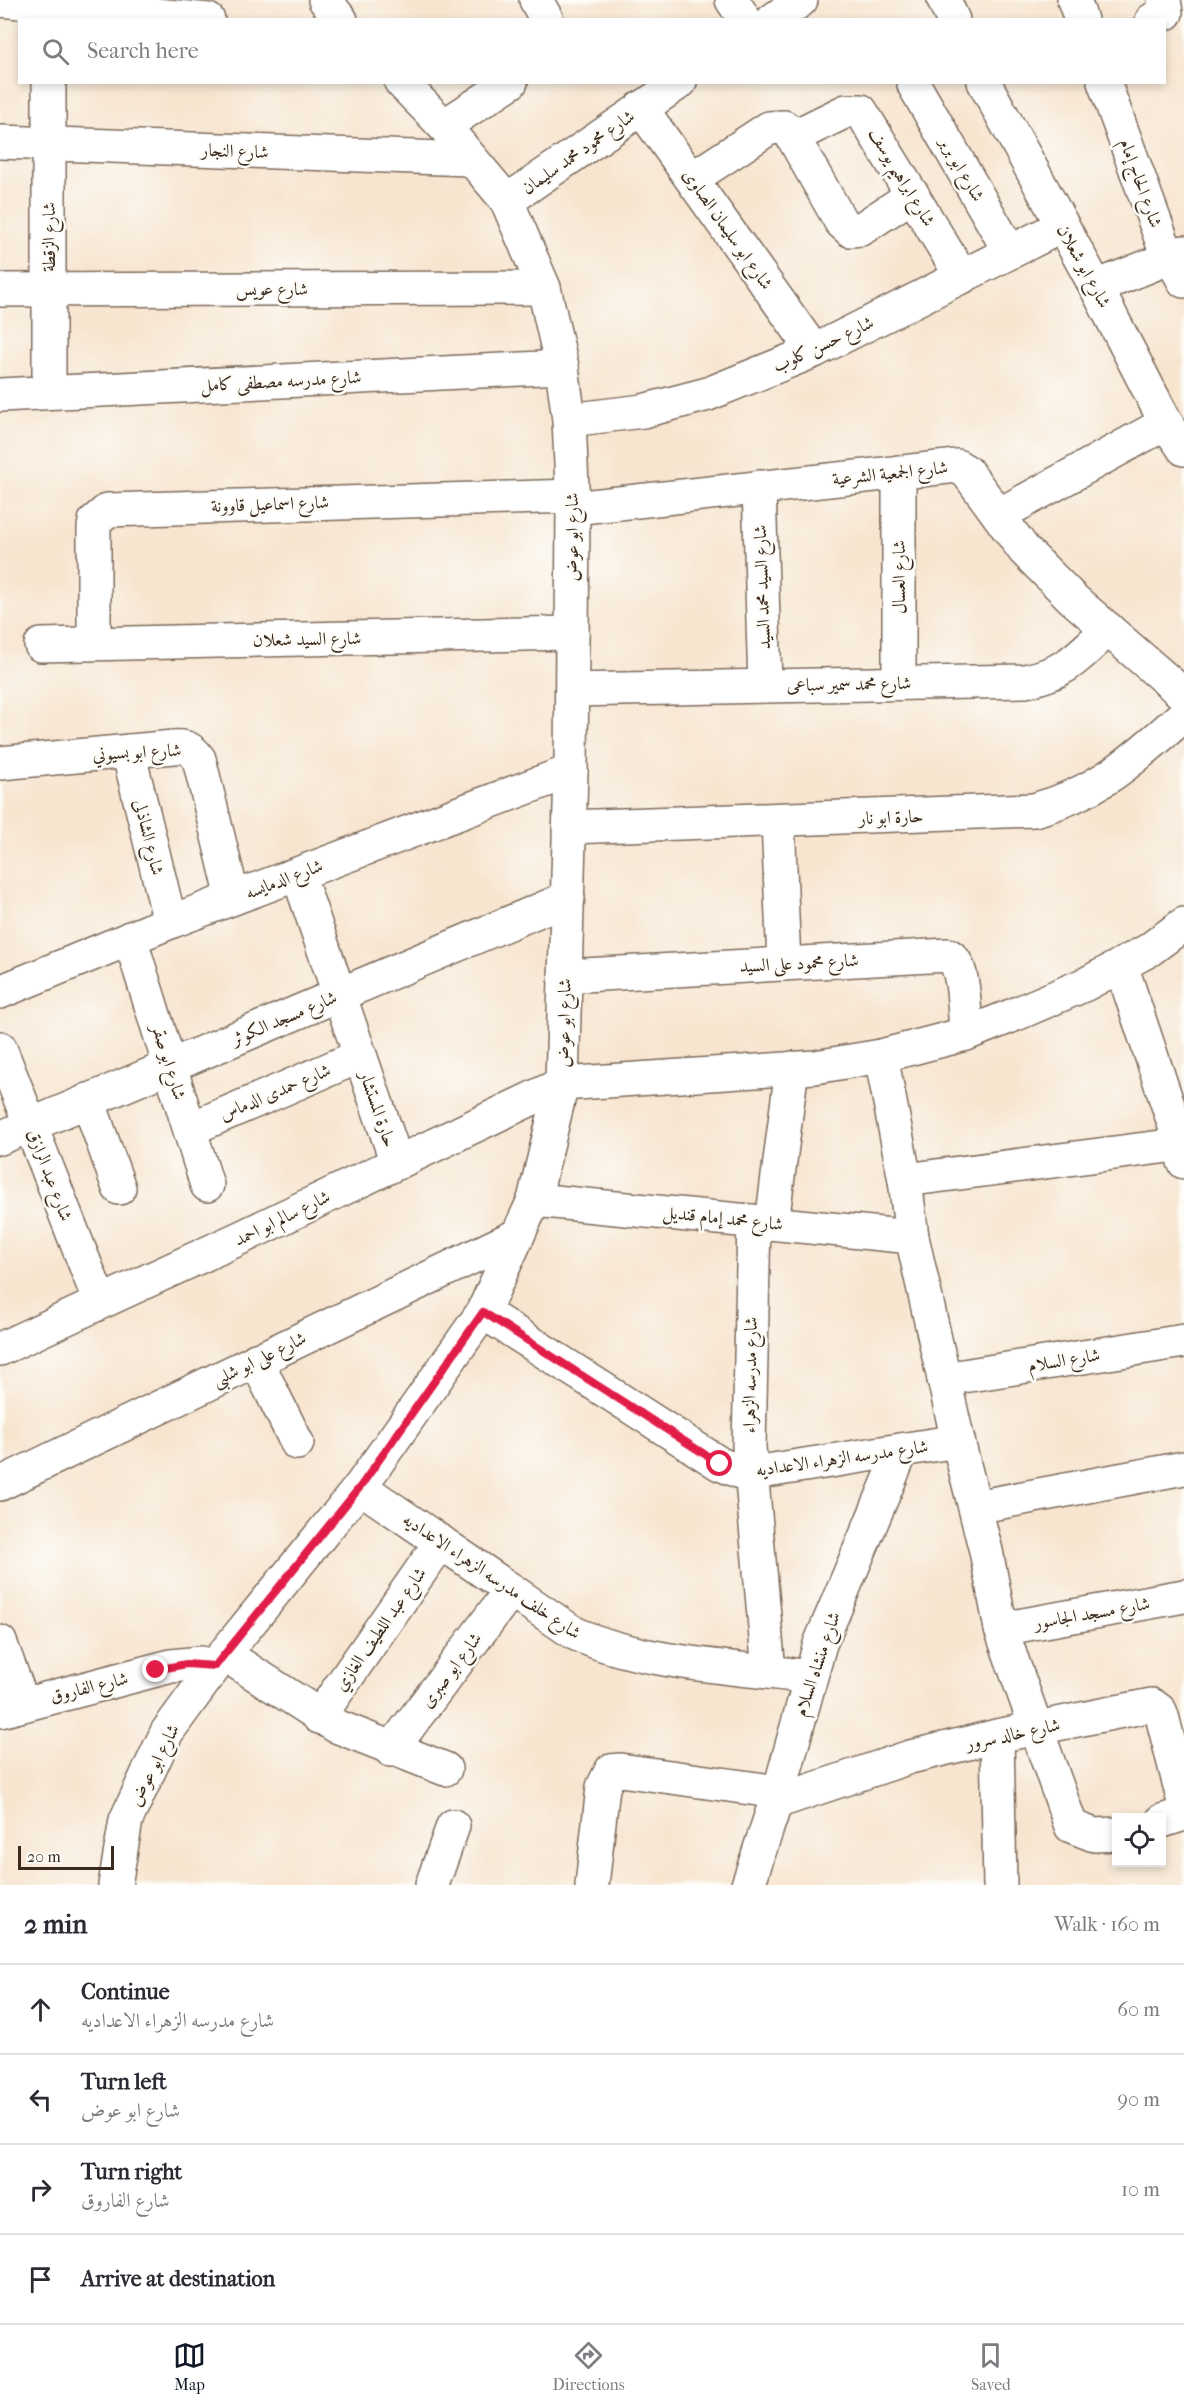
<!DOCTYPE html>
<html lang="en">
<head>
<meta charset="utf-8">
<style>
  :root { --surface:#fff; --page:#f7f7f7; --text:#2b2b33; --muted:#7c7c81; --line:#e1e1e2; --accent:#111827 }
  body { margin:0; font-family:"IM FELL French Canon",Amiri,serif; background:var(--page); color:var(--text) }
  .controls { position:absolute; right:18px; bottom:18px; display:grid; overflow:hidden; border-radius:0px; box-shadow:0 3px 9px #0003 }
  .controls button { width:54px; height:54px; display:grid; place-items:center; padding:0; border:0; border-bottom:2px solid var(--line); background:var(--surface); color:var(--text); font:30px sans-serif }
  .scale { position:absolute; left:18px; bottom:15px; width:96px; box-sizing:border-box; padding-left:6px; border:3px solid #3b2a1e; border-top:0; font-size:16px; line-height:21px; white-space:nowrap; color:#3b2a1e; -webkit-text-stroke:4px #fdfcf7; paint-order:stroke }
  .stop { position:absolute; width:18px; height:18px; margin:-14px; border:4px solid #e11d48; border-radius:50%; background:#fff }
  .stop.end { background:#e11d48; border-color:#fff; box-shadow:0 2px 6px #0008 }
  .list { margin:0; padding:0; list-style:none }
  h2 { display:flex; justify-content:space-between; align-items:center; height:78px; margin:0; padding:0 24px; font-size:26px }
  h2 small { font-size:20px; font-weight:400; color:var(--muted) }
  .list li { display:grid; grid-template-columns:39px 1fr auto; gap:18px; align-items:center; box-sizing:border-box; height:90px; padding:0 24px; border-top:2px solid var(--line) }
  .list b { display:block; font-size:22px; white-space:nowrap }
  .list p { margin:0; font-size:20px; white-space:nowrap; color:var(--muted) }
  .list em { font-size:20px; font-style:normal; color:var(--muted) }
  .icon { flex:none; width:33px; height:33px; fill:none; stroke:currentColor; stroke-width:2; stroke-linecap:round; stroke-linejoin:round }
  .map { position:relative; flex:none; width:1184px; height:1885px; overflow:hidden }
  .search { position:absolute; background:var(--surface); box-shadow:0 3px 9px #0003; left:18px; right:18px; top:18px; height:66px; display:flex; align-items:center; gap:15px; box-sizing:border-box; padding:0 21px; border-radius:0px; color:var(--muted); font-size:22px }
  .sheet { height:438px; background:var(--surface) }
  nav { display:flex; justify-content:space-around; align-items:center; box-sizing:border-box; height:84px; border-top:2px solid var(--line); background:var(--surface); font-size:16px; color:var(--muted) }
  nav a { display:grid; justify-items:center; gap:3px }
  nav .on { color:var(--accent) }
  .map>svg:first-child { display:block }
</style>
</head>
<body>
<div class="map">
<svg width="1184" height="1885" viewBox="0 0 1184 1885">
  <rect width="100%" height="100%" fill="#fdfcf7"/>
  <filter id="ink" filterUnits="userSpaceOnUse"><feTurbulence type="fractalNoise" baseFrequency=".0167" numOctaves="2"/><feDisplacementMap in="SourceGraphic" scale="12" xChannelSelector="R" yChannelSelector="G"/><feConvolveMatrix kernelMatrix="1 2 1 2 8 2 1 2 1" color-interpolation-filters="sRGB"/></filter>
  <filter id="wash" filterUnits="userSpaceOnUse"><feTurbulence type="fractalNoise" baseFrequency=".008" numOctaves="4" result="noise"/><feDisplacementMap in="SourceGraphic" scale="24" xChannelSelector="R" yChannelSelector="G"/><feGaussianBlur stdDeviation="1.35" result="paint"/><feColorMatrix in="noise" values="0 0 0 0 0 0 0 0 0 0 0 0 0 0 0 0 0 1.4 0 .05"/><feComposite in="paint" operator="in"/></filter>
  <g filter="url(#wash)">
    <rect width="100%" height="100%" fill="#f7e5d0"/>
  </g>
  <g filter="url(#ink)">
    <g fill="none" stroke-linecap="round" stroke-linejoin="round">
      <g stroke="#7d6b5c" stroke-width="36">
        <g id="minor">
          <polyline points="0,0 208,20"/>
          <polyline points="325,0 341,20"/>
          <polyline points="536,0 547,20"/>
          <polyline points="732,0 745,20"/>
          <polyline points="944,0 953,20"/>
          <polyline points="1074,0 1081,20"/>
          <polyline points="773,20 801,0"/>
          <polyline points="1152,20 1166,13 1164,0"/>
          <polyline points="49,82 49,392"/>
          <polyline points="984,82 1096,287 1166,423 1184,449"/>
          <polyline points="1104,82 1162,241 1184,281"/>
          <polyline points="914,85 1010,252"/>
          <polyline points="641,108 814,351"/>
          <polyline points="444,126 511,82"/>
          <polyline points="793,137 846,111 861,111 962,277"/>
          <polyline points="0,142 470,159"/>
          <polyline points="693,178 769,128 784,127 790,132 841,222 850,230 861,229 913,195"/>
          <polyline points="507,201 680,82"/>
          <polyline points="1096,287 1184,252"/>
          <polyline points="0,290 544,288"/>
          <polyline points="0,395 562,367"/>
          <polyline points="569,420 643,411 708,394 814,351 1062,226"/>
          <polyline points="759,487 765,686"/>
          <polyline points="573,508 957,466 967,472 1024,550 1073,599 1184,695"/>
          <polyline points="999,515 1166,423"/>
          <polyline points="94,643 94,528 95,521 108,510 573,496"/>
          <polyline points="41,645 572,633"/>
          <polyline points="899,683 899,472"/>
          <path d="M572,690l453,-9c41,-8 53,-24 83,-52"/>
          <polyline points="128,751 170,922"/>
          <path d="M0,763l174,-16c12,-1 18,2 25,12l34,139"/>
          <polyline points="778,820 784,964"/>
          <path d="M569,827l465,-17c67,-18 99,-51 150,-95"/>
          <polyline points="298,874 397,1163"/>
          <polyline points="130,938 207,1185"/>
          <polyline points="1121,965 1181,1144 1184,1162"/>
          <path d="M565,976l383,-21c18,8 16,60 18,79"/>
          <polyline points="0,992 170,922 571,771"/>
          <polyline points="0,1048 100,1302"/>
          <polyline points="881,1056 905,1180 912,1237 958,1441 986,1551 1001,1629 1071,1826 1094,1835 1116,1834"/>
          <polyline points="88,1100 119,1188"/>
          <polyline points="190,1129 360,1056"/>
          <polyline points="0,1138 568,898"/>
          <polyline points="905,1180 1184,1144"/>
          <polyline points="534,1200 912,1237"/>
          <polyline points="754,1221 749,1447 769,1672"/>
          <polyline points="772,1223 792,1068"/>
          <polyline points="483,1312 720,1464 740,1472 760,1472 958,1441"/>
          <polyline points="0,1349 240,1238 562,1084 815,1067 881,1056 966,1034 1016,1014 1086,984 1149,950 1184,924"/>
          <polyline points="256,1360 297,1443"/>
          <polyline points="944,1379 1184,1341"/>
          <polyline points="0,1484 518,1235"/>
          <path d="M360,1487l214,146c66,31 162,34 235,44"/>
          <polyline points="975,1507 1184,1468"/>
          <polyline points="1001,1629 1184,1596"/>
          <polyline points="0,1642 23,1704"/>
          <polyline points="224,1654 336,1726 445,1769"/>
          <polyline points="0,1711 171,1666 201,1663 215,1666"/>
          <polyline points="319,1717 441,1542"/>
          <polyline points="997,1736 1000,1885"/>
          <polyline points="391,1750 511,1590"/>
          <polyline points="776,1802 910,1757 997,1736 1152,1705 1160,1711 1162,1716 1184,1802"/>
          <polyline points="1162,1821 1184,1814"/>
          <polyline points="115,1885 126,1820 167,1732 224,1654 360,1487 483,1312 534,1200 562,1084 571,771 573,508 569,420 562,367 544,288 507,201 444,126 401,82"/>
          <polyline points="432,1885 453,1826"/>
          <polyline points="592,1885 603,1787 611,1771 620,1770 779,1792"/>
          <polyline points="748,1885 779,1792 820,1644 902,1450"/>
        </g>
      </g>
      <use href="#minor" stroke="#fff" stroke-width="33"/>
    </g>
  </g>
  <g fill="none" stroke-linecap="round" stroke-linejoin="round" filter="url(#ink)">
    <polyline stroke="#e11d48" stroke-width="8" points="156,1670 186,1664 215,1666 360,1487 483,1312 720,1464"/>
  </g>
  <g text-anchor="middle" stroke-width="5" stroke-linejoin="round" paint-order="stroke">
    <g font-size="18" fill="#3b2a1e" stroke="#fdfcf7">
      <text transform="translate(235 151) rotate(2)" y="6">شارع النجار</text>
      <text transform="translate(578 152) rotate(-35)" y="6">شارع محمود محمد سليمان</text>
      <text transform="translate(962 169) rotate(60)" y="6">شارع ابو بربر</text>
      <text transform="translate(902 177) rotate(59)" y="6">شارع ابراهيم يوسف</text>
      <text transform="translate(1141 183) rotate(70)" y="6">شارع الحاج إمام</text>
      <text transform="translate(728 229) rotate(55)" y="6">شارع ابو سليمان الصاوى</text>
      <text transform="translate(49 237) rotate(-90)" y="6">شارع الزقطة</text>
      <text transform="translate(1084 266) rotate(61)" y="6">شارع ابو شعلان</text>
      <text x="272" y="295">شارع عويس</text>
      <text transform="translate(823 344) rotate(-25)" y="6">شارع حسن كلوب</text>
      <text transform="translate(281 381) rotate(-3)" y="6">شارع مدرسه مصطفى كامل</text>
      <text transform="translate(890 473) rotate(-6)" y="6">شارع الجمعية الشرعية</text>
      <text transform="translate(270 504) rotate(-2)" y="6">شارع اسماعيل قاوونة</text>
      <text transform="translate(572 537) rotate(-90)" y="6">شارع ابو عوض</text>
      <text transform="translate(899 577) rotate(-90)" y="6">شارع العسال</text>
      <text transform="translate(762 587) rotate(-92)" y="6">شارع السيد محمد السيد</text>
      <text transform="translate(307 639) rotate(-1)" y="6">شارع السيد شعلان</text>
      <text transform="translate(849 684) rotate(-1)" y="6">شارع محمد سمير سباعى</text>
      <text transform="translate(137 752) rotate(-3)" y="6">شارع ابو بسيوني</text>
      <text transform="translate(891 817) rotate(-2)" y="6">حارة ابو نار</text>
      <text transform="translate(149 837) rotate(76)" y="6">شارع الشاذلى</text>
      <text transform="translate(284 879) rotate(-21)" y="6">شارع الدمايسه</text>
      <text transform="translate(799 963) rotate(-3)" y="6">شارع محمود على السيد</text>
      <text transform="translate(284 1018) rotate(-23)" y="6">شارع مسجد الكوثر</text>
      <text transform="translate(564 1023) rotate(-89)" y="6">شارع ابو عوض</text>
      <text transform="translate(169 1062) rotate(73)" y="6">شارع ابو صقر</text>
      <text transform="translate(275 1092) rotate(-23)" y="6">شارع حمدى الدماس</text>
      <text transform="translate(378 1109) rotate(71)" y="6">حارة المستشار</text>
      <text transform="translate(50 1175) rotate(69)" y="6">شارع عبد الرازق</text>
      <text transform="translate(282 1218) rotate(-26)" y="6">شارع سالم ابو احمد</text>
      <text transform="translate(723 1218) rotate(6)" y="6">شارع محمد إمام قنديل</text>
      <text transform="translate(259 1359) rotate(-26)" y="6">شارع على ابو شلبى</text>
      <text transform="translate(1064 1360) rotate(-9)" y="6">شارع السلام</text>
      <text transform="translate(750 1375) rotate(-89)" y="6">شارع مدرسه الزهراء</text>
      <text transform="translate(842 1458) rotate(-8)" y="6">شارع مدرسه الزهراء الاعداديه</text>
      <text transform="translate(492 1576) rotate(34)" y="6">شارع خلف مدرسه الزهراء الاعداديه</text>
      <text transform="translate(1092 1613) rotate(-10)" y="6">شارع مسجد الجاسور</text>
      <text transform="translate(380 1629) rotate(-55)" y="6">شارع عبد اللطيف الغازي</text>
      <text transform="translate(817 1664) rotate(-71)" y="6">شارع منشاه السلام</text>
      <text transform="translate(451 1670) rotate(-53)" y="6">شارع ابو صبرى</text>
      <text transform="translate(89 1687) rotate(-14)" y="6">شارع الفاروق</text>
      <text transform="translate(1013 1734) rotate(-12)" y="6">شارع خالد سرور</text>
      <text transform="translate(154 1765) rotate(-63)" y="6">شارع ابو عوض</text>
    </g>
  </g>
</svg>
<div class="controls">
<button><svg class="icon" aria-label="locate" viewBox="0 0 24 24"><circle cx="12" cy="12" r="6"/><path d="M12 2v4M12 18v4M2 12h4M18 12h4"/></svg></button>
</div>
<div class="scale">20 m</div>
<div class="stop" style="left:720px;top:1464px"></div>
<div class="stop end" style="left:156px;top:1670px"></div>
<div class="search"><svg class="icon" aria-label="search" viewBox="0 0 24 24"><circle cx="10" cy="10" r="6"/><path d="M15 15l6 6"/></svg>Search here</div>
</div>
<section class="sheet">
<h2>2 min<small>Walk · 160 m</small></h2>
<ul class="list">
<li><svg class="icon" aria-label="ahead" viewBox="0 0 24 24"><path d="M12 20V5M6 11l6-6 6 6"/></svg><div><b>Continue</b><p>شارع مدرسه الزهراء الاعداديه</p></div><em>60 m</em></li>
<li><svg class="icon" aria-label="left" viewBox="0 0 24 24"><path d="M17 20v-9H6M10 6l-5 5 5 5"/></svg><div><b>Turn left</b><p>شارع ابو عوض</p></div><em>90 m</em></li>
<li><svg class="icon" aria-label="right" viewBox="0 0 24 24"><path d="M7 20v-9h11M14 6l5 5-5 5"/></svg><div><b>Turn right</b><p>شارع الفاروق</p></div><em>10 m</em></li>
<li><svg class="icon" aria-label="arrive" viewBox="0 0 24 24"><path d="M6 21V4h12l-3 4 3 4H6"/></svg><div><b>Arrive at destination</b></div></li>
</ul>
</section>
<nav>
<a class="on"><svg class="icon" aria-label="map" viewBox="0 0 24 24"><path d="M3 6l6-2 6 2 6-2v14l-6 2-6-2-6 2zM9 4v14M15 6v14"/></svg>Map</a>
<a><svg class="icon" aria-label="directions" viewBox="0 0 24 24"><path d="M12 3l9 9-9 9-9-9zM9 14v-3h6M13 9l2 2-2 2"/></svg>Directions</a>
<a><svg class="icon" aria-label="saved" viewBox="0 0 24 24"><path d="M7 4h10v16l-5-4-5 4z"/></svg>Saved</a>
</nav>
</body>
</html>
